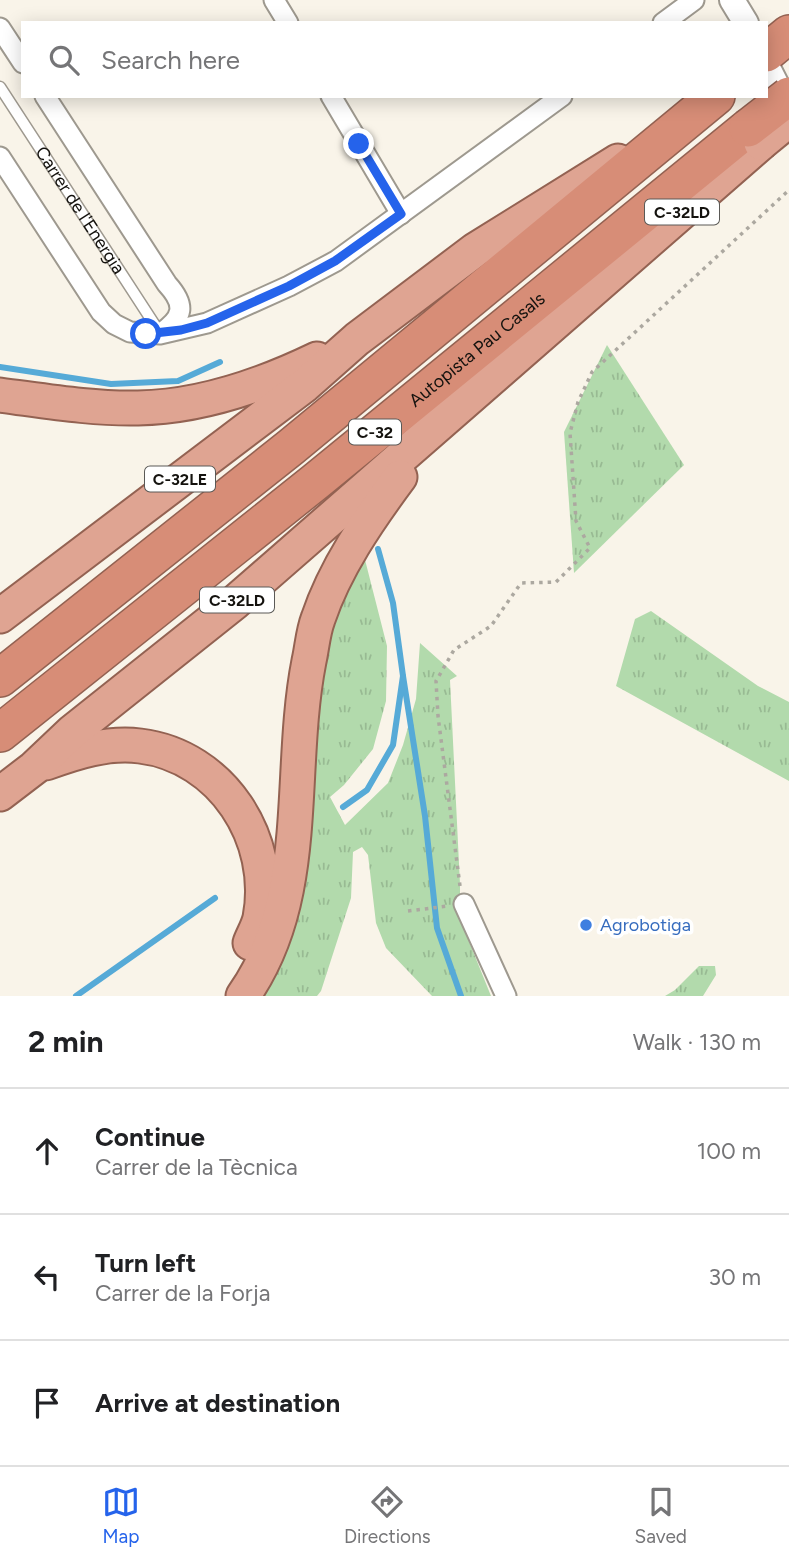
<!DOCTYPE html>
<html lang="en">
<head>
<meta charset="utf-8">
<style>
  :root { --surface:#fff; --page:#f2f2f2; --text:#202124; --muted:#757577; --line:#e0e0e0; --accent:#2563eb }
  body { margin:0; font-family:Figtree,sans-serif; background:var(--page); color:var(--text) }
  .stop { position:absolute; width:21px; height:21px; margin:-16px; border:5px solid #2563eb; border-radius:50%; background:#fff }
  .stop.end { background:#2563eb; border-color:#fff; box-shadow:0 2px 7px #0008 }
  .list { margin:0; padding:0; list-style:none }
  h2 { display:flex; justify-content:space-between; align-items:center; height:91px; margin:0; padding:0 28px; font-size:30px }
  h2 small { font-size:23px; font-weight:400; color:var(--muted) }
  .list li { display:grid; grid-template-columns:46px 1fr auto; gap:21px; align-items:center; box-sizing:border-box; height:126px; padding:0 28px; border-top:2px solid var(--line) }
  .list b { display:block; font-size:26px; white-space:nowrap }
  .list p { margin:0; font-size:23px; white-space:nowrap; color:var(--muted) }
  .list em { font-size:23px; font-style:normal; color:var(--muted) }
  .icon { flex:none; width:38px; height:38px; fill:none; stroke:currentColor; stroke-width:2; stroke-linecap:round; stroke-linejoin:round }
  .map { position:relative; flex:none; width:789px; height:996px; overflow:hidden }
  .search { position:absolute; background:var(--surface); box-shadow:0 4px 18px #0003; left:21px; right:21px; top:21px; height:77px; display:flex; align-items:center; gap:18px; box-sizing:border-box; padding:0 24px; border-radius:0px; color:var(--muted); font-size:26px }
  .sheet { height:469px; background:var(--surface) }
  nav { display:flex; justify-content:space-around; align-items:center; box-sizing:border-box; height:98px; border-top:2px solid var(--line); background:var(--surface); font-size:19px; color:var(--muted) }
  nav a { display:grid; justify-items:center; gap:4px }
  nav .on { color:var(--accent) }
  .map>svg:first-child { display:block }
</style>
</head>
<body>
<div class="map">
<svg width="789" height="996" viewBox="0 0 789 996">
  <defs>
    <pattern id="grass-tufts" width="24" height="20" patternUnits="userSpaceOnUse" patternTransform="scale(1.75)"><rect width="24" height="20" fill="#b2daac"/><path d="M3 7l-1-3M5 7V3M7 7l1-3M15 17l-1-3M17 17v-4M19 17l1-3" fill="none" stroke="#98ba93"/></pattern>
  </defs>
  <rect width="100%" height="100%" fill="#f9f4e9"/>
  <g fill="url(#grass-tufts)">
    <polygon points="607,345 684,465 574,573 564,432"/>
    <polygon points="362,548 387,646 386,701 373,749 344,785 330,797 345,825 388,783 403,745 416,699 420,643 457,676 450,680 460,884 460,919 491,996 432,996 386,948 376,923 368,855 362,847 353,852 351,898 321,991 317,996 254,996 330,633"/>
    <polygon points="651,611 758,686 789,702 789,781 616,686 635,619"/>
    <polygon points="699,966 715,966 716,975 703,996 665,996 675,990"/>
  </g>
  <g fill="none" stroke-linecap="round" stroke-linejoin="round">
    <g stroke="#56aad7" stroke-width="6">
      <polyline points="0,367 111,384 178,381 220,362"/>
      <polyline points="403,676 425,816 437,928 461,996"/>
      <polyline points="343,807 367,790 393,745 403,676 393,603 378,549"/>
      <polyline points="76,996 215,898"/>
    </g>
    <g stroke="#9e998f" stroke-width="13">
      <g id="service">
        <path id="s1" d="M0,87l160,246"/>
      </g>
    </g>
    <g stroke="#9e998f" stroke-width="23">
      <g id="minor">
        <polyline points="274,0 288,23"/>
        <polyline points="663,23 694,0"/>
        <polyline points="0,28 23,63"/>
        <path d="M45,96l122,188c19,21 17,33 -6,49"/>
        <polyline points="331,96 401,214"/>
        <polyline points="0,157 101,312 114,324 130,332 160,334 207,323 289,286 336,261 562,96"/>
        <polyline points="464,904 506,996"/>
      </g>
    </g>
    <g stroke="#9e998f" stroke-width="28">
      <g id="tertiary">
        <polyline points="732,0 746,23"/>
        <polyline points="766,64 789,109"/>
      </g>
    </g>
    <g stroke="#936252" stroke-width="37">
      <g id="trunk">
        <path d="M0,395c46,6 92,14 138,13 63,-1 123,-22 179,-49"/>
        <polyline points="0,616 305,385 357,339 475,250 618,161"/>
        <path d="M46,763c30,-11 61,-21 94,-17 82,10 135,93 120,172 -2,9 -7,17 -10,25"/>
        <polyline points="0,794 34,768 72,732 234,603 761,143"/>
        <path d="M243,996c70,-99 44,-223 66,-335 3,-13 4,-29 9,-42 17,-51 50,-99 82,-142"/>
      </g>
    </g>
    <g stroke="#936252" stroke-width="40">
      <g id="motorway">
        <polyline points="766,53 789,34"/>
        <polyline points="0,678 291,447 716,96"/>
        <path id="s2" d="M0,733l315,-251 433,-354"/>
      </g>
    </g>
    <g stroke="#aca8a0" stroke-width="3.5" stroke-dasharray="3.5 5" stroke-linecap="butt">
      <polyline points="460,886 438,716 436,681 454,650 491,626 521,583 556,582 590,548 576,521 570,433 578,402 592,372 789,190"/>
      <polyline points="408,911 448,906"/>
    </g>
    <use href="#service" stroke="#fff" stroke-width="10"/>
    <use href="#minor" stroke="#fff" stroke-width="19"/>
    <use href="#tertiary" stroke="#fff" stroke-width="24"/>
    <use href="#trunk" stroke="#dfa492" stroke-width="33"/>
    <use href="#motorway" stroke="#d78d77" stroke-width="37"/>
    <g stroke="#936252" stroke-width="37" stroke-linecap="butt">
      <polyline id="trunk-bridge" points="761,143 789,120"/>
    </g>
    <g stroke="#936252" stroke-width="40" stroke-linecap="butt">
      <polyline id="motorway-bridge" points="748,128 789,96"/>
    </g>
    <use href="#trunk-bridge" stroke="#dfa492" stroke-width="33"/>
    <use href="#motorway-bridge" stroke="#d78d77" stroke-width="37"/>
  </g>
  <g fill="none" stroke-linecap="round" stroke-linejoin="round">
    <polyline stroke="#2563eb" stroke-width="9" points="146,334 181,330 207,323 289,286 335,261 401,214 359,144"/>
  </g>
  <circle fill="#3f7fe0" stroke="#fff" stroke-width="2.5" cx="586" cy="925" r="7"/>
  <g text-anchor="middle" stroke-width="7" stroke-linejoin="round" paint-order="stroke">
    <g fill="#fff" stroke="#5a5956" stroke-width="2">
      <rect x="645" y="199.5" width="74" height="25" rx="5"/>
      <rect x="349" y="419.5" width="52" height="25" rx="5"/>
      <rect x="145" y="466.5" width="70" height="25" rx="5"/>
      <rect x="200" y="587.5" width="74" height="25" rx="5"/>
    </g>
    <g font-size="16" font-weight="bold" fill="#14120e">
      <text x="682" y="218">C-32LD</text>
      <text x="375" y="438">C-32</text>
      <text x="180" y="485">C-32LE</text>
      <text x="237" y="606">C-32LD</text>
    </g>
    <g font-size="18" fill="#14120e" stroke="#fff">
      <text dy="6" stroke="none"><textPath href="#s1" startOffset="147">Carrer de l'Energia</textPath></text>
      <text dy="6" stroke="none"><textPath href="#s2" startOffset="612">Autopista Pau Casals</textPath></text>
    </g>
    <g font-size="18" fill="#366cbe" stroke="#fff" text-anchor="start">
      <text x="600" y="931">Agrobotiga</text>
    </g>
  </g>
</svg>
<div class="stop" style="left:146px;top:334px"></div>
<div class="stop end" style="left:359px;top:144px"></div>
<div class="search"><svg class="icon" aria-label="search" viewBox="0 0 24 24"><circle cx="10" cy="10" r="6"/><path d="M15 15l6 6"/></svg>Search here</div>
</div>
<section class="sheet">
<h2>2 min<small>Walk · 130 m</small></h2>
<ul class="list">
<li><svg class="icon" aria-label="ahead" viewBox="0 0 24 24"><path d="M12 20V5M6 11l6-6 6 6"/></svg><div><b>Continue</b><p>Carrer de la Tècnica</p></div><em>100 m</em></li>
<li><svg class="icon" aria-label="left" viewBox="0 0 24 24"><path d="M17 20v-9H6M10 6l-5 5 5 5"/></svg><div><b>Turn left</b><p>Carrer de la Forja</p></div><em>30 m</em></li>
<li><svg class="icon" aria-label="arrive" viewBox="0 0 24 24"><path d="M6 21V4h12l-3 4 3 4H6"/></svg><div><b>Arrive at destination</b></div></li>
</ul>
</section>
<nav>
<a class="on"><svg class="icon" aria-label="map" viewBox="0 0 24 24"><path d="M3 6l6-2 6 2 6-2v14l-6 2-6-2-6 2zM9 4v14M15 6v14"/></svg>Map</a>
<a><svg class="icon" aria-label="directions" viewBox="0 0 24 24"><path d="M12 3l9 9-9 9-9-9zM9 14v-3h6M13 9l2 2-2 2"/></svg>Directions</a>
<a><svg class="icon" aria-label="saved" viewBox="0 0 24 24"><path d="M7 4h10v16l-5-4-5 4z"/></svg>Saved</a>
</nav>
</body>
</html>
